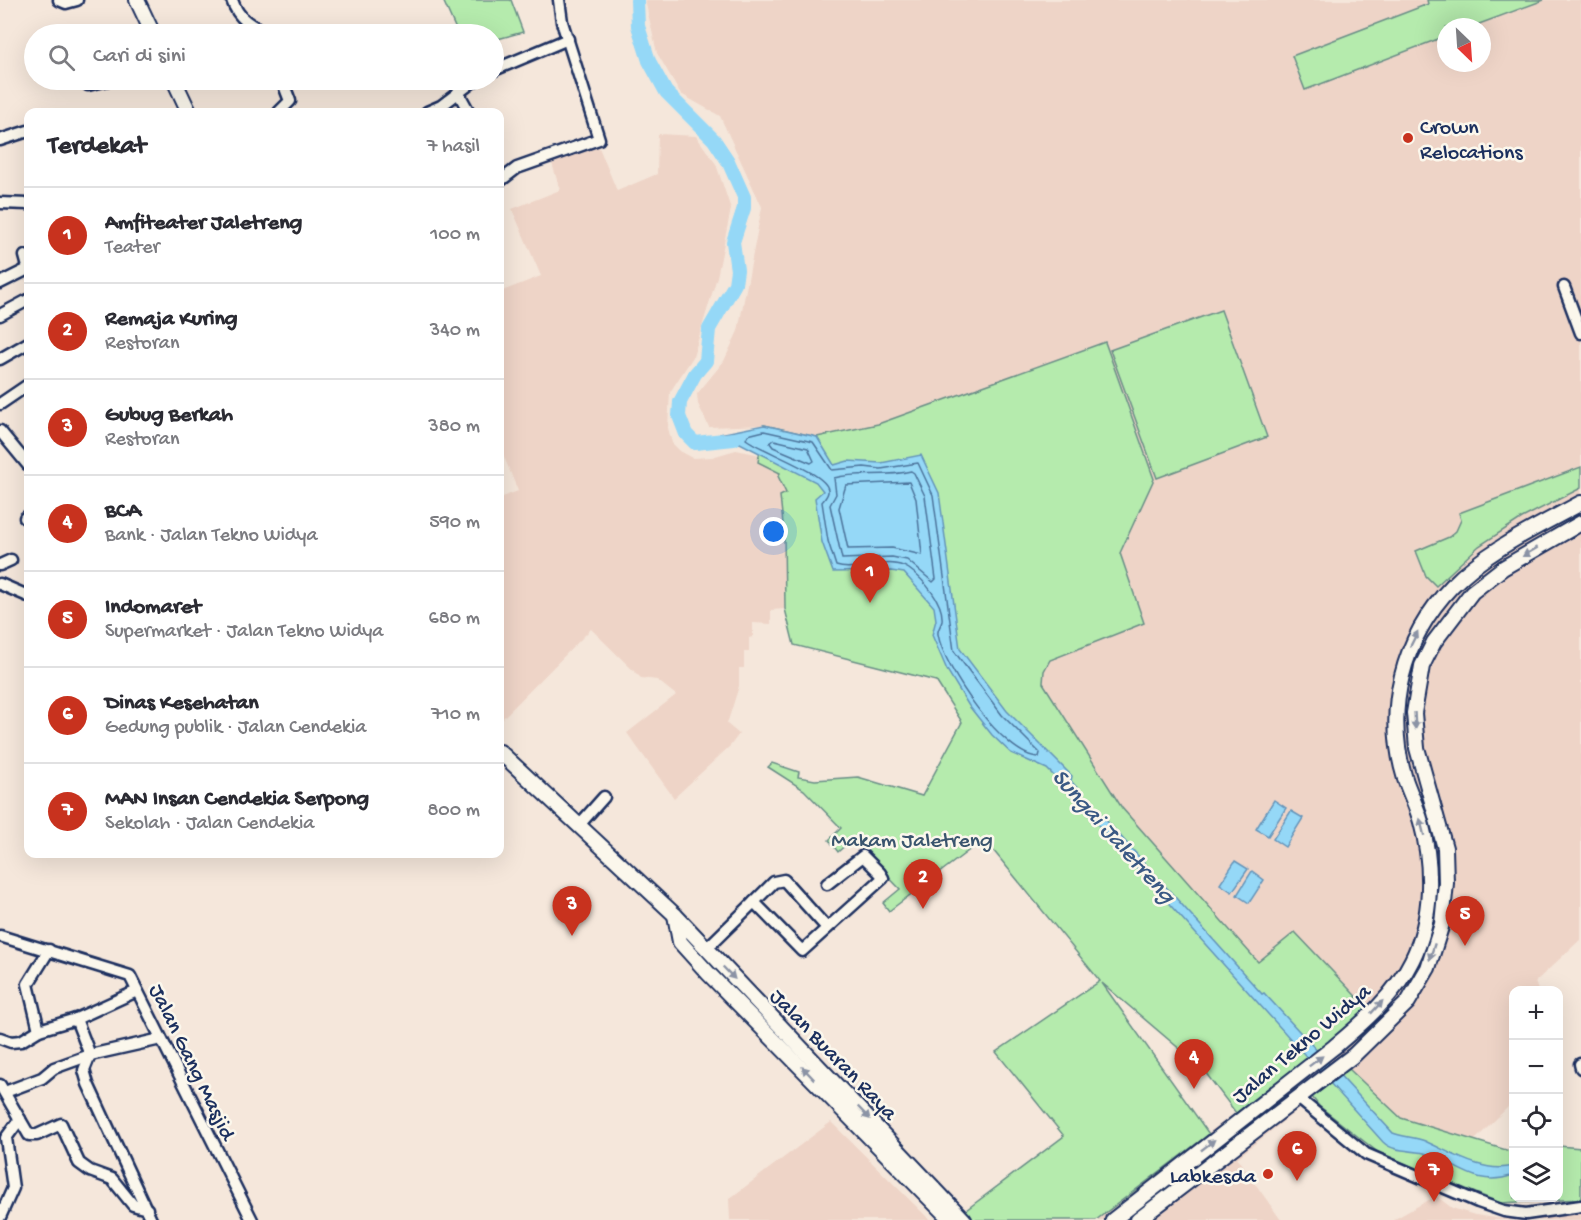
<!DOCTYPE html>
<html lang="id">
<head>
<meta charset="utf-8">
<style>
  :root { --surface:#fff; --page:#f7f7f7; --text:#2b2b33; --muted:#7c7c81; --line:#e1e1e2; --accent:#c8321e }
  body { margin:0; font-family:"Gochi Hand",sans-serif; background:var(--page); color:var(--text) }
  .controls { position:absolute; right:18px; bottom:18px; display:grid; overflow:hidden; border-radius:12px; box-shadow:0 6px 24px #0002 }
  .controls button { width:54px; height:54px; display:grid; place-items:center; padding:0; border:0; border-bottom:2px solid var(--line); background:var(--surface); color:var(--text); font:30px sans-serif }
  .compass { position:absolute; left:1437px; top:18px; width:54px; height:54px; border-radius:50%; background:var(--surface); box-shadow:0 6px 24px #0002; rotate:155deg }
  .you { position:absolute; left:774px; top:532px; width:21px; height:21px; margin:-15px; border:4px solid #fff; border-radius:50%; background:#1a73e8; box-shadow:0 0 0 9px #1a73e833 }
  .badge { display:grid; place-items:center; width:39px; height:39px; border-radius:50%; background:var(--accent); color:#fff; font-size:20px; font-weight:700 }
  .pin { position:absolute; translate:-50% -50px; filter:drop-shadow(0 2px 3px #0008) }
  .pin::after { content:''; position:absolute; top:32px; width:21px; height:18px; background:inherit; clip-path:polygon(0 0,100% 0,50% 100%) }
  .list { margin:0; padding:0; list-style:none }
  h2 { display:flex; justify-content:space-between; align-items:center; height:78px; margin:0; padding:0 24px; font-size:26px }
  h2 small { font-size:20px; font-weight:400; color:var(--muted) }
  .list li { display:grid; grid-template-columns:39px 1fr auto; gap:18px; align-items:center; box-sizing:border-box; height:96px; padding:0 24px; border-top:2px solid var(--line) }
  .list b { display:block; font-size:22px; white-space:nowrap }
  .list p { margin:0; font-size:20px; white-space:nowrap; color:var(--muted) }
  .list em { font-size:20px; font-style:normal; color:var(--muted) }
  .icon { flex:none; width:33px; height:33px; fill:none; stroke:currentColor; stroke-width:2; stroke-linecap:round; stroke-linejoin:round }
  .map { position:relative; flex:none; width:1581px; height:1220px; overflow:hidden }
  .search { position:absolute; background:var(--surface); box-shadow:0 6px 24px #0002; left:24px; top:24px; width:480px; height:66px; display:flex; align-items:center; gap:15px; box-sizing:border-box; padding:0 21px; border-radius:33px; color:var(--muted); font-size:22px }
  .panel { position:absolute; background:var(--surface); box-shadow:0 6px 24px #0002; left:24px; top:108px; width:480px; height:750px; border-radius:12px }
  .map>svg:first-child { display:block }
</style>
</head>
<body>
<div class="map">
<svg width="1581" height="1220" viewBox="0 0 1581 1220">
  <rect width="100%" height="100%" fill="#f5e7db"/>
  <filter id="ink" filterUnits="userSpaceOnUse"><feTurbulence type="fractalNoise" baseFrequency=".0167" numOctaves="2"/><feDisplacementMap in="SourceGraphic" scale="12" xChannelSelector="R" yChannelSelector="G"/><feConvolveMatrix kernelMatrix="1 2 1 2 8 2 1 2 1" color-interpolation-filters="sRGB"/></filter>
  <g filter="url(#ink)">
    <g fill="#eed4c7" fill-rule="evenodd">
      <path d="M645,0h936v939l-46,43 3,8h-24l-1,112 -39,39 -73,-23 -52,-49 -112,89 44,62h-196l151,-107 96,-73 -74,-77 -136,-155 -79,-125 1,-12 6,-11 94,-37 -24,-70 33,-75 -48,-136 -227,82 -61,13 -53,-12 -55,2 -11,-23 -1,-10 27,-33 14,-30 24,-124 -42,-91 -39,-22 -24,-41zM1446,27h36v36h-36z"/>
      <polygon points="658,134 696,136 716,164 731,209 717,277 693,357 670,392 668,428 672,443 680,451 693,458 712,457 736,450 756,454 761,456 758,462 781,473 778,476 786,493 780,496 784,533 785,609 771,610 771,624 753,623 753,637 749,638 749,652 744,652 744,668 739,668 739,686 727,724 739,734 730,746 674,798 627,733 676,695 657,680 641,678 591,629 500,721 500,498 518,491 500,447 500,432 503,428 500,424 500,292 541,276 512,209 560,190 551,160 598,145 617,191 657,174"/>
      <polygon points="831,1122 930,1220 730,1220 729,1199"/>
      <polygon points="1436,1196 1452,1208 1475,1215 1503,1219 1581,1213 1581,1220 1393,1220"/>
    </g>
    <g fill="#b5ebad" stroke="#688d86" stroke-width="1.5">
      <polygon points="443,0 511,0 523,32 494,40 494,34 458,34"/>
      <polygon points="1427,0 1544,0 1471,27 1446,27 1446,36 1305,90 1292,56 1428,4"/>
      <polygon points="1221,310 1267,437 1157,478 1110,350"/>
      <polygon points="1105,342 1154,479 1120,553 1144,623 1050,660 1044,671 1043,683 1122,808 1258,962 1295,932 1368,1009 1332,1040 1236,1113 1202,1068 1102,983 1209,1134 1096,1220 969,1220 962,1213 1064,1136 996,1052 1100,981 984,839 889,911 883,903 900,889 852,839 838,852 829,840 841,828 804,790 768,767 772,763 799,772 798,777 815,780 858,777 922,796 962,722 936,681 794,645 785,609 784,533 780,496 786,493 778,476 780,473 758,462 764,425 817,437 878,424"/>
      <polygon points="1581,467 1581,488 1522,518 1479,546 1436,586 1426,576 1416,551 1449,537 1456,531 1461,520 1459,513"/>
      <polygon points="1349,1069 1401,1118 1513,1152 1514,1198 1558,1198 1559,1146 1581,1148 1581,1199 1500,1203 1379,1153 1319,1106 1312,1097"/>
    </g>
    <g fill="#95d8f7" stroke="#6494ba" stroke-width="1.5">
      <path d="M764,425l53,12 17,28 14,-4 33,2 40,-8 18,38 21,156 47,62 65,65 -1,5 191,213 2,-1 129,140c10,4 22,4 32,8 27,12 58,33 88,25v9c-38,14 -57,-13 -89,-22 -14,-3 -31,-1 -41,-11l-328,-365 -8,-8 -36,-16 -19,-18 -23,-29 -22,-36 -15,-35 4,-15 -2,-13 -30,-34 -13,-2 -58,1 -11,-30 -7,-44 8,-7 -7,-9 -76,-39 -25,2 5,-11z"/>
      <polygon points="1274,800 1286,808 1268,836 1256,829"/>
      <polygon points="1291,811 1303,818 1285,847 1273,839"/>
      <polygon points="1235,861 1248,869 1232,892 1220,884"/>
      <polygon points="1252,871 1264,880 1249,903 1237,895"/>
    </g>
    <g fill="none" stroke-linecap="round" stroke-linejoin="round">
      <g stroke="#4c739b" stroke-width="1.5">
        <path d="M764,431l49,11 19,28 32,-3 17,2 37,-6 15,32 21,156 48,64 38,38 -1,4c-35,0 -96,-90 -101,-123 -1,-5 3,-8 4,-13 2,-19 -19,-42 -33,-52 -21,-14 -52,4 -73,-3l-8,-25 -6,-39c2,-3 7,-7 6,-12 -1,-17 -67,-39 -82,-51l2,-4z"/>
        <polygon points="774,440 808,448 814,461 811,463 773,447 770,443"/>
        <path d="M911,471l3,2 11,23 11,83 -3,3 -26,-22 -15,-3 -50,2 -12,-54 6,-11 -2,-16c25,-7 51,0 77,-7z"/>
        <polygon points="909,482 916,499 922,555 892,548 848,549 839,508 846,485"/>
      </g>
      <polyline stroke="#95d8f7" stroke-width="14" points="637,0 638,26 649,61 666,92 714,140 728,161 744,197 744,208 733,242 737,270 735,284 709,329 706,361 695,374 680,402 679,416 686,434 695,443 734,439"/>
      <g stroke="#1b2f5e" stroke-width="15">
        <g id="minor">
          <polyline points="59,0 66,3 77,0"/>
          <path d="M232,0c6,19 20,27 38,34"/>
          <polyline points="494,70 568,39"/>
          <polyline points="88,85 108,80"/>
          <polyline points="458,92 469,112"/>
          <polyline points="279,112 290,101 282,80"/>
          <polyline points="427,112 441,106 475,80"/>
          <polyline points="0,140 28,131"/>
          <polyline points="500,181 517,168 599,139 562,22 559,0"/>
          <polyline points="0,203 28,204"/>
          <polyline points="25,256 28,267"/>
          <polyline points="0,283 28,269"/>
          <polyline points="1564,287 1581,333"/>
          <polyline points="0,315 28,300"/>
          <polyline points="0,359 28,343"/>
          <polyline points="0,404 28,385"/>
          <polyline points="0,431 28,465"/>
          <polyline points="25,518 28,516"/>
          <polyline points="0,565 11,560"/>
          <polyline points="0,584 28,596"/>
          <polyline points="580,824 604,797"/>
          <polyline points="754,902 774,882 784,880 827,928"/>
          <polyline points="0,936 130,976 252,1220"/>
          <polyline points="706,949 754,902 802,951 883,878 880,873 863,856 827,884"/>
          <polyline points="76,1019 90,1055 84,1070 88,1084 151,1220"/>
          <polyline points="39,1030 28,984 49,950"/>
          <polyline points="0,1038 11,1042 21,1041 39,1030 76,1019 137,991"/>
          <polyline points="1580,1064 1581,1068"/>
          <polyline points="0,1085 29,1135 37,1135 61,1124 79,1163 90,1171 112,1179 133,1205 147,1209"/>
          <polyline points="5,1092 42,1078 54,1068 90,1055 161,1039"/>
          <polyline points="1298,1098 1366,1154 1478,1202 1504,1211 1526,1214 1581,1206"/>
          <polyline points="0,1217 13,1188 6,1138 20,1119"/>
        </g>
      </g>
      <g stroke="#1b2f5e" stroke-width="18">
        <g id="major">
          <polyline points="137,0 153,34"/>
          <polyline points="174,80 189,112"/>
          <polyline points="500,752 675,915 964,1220"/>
          <polyline points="675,915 680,942 708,973 951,1220"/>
          <path d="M1113,1220l221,-173c30,-25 61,-52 78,-87 21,-42 21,-94 9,-138 -4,-15 -11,-28 -16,-43 -21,-69 -3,-141 47,-193 35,-36 85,-59 129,-83"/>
          <polyline points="1138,1220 1354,1055 1408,1002 1428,968 1442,924 1446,883 1445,848 1417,748 1414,713 1422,666 1434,642 1472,592 1503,568 1581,523"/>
        </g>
      </g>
      <use href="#minor" stroke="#fbf7ec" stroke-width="10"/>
      <use href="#major" stroke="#fbf7ec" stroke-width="14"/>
    </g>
    <defs><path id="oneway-solid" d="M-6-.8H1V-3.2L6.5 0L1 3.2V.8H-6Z" transform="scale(1.5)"/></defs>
    <g fill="#8b93a5">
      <use href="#oneway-solid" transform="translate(1530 552) rotate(149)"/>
      <use href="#oneway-solid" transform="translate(1414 639) rotate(-64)"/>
      <use href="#oneway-solid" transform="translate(1415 721) rotate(87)"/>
      <use href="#oneway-solid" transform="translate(1422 827) rotate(-104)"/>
      <use href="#oneway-solid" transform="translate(1432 952) rotate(108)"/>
      <use href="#oneway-solid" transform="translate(729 973) rotate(46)"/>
      <use href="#oneway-solid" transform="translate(1377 1007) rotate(-47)"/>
      <use href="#oneway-solid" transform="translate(1316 1061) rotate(-37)"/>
      <use href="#oneway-solid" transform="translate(808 1073) rotate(-134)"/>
      <use href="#oneway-solid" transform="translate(864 1113) rotate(46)"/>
      <use href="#oneway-solid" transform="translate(1208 1145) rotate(-38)"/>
    </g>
  </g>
  <g fill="#c8321e" stroke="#fbf7ec" stroke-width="2">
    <circle cx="1408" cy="138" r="6"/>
    <circle cx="1268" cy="1174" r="6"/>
  </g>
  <g text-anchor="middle" stroke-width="5" stroke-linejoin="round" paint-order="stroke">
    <g font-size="22" fill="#1b2f5e" stroke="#fbf7ec" text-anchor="start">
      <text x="1420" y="133">Crown<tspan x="1420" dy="25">Relocations</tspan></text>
      <text x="1256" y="1182" text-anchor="end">Labkesda</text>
    </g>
    <g font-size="22" fill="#3a556e" stroke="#fbf7ec">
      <text x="912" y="846">Makam Jaletreng</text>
    </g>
    <g font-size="22" fill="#1b2f5e" stroke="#fbf7ec">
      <text transform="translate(1300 1042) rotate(-40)" y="8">Jalan Tekno Widya</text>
      <text transform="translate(835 1053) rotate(46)" y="8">Jalan Buaran Raya</text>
      <text transform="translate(194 1061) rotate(64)" y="8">Jalan Gang Masjid</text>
    </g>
    <g font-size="24" font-style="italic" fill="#3a5984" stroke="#fbf7ec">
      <text transform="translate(1115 835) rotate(48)" y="8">Sungai Jaletreng</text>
    </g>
  </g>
</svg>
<div class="controls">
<button>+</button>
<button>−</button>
<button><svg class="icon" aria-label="locate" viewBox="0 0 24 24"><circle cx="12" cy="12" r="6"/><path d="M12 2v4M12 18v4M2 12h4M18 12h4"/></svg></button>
<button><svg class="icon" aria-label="layers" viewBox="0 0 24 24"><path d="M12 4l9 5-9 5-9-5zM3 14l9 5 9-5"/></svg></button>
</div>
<svg class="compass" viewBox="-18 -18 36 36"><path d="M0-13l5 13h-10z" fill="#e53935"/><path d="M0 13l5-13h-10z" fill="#7c7c81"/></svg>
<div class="you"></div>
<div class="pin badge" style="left:870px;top:603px">1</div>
<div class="pin badge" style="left:923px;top:909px">2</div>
<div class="pin badge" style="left:572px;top:936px">3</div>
<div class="pin badge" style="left:1194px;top:1089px">4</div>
<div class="pin badge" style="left:1465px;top:946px">5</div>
<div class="pin badge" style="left:1297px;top:1181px">6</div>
<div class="pin badge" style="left:1434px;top:1202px">7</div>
<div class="search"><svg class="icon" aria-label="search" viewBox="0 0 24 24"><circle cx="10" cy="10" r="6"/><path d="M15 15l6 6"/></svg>Cari di sini</div>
<section class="panel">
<h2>Terdekat<small>7 hasil</small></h2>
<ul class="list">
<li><span class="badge">1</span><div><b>Amfiteater Jaletreng</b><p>Teater</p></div><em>100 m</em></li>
<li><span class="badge">2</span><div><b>Remaja Kuring</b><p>Restoran</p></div><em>340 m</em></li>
<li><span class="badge">3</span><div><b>Gubug Berkah</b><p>Restoran</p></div><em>380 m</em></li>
<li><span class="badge">4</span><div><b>BCA</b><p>Bank · Jalan Tekno Widya</p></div><em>590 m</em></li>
<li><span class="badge">5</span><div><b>Indomaret</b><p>Supermarket · Jalan Tekno Widya</p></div><em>680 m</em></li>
<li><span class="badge">6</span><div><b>Dinas Kesehatan</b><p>Gedung publik · Jalan Cendekia</p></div><em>710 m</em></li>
<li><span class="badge">7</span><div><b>MAN Insan Cendekia Serpong</b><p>Sekolah · Jalan Cendekia</p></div><em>800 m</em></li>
</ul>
</section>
</div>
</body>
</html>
